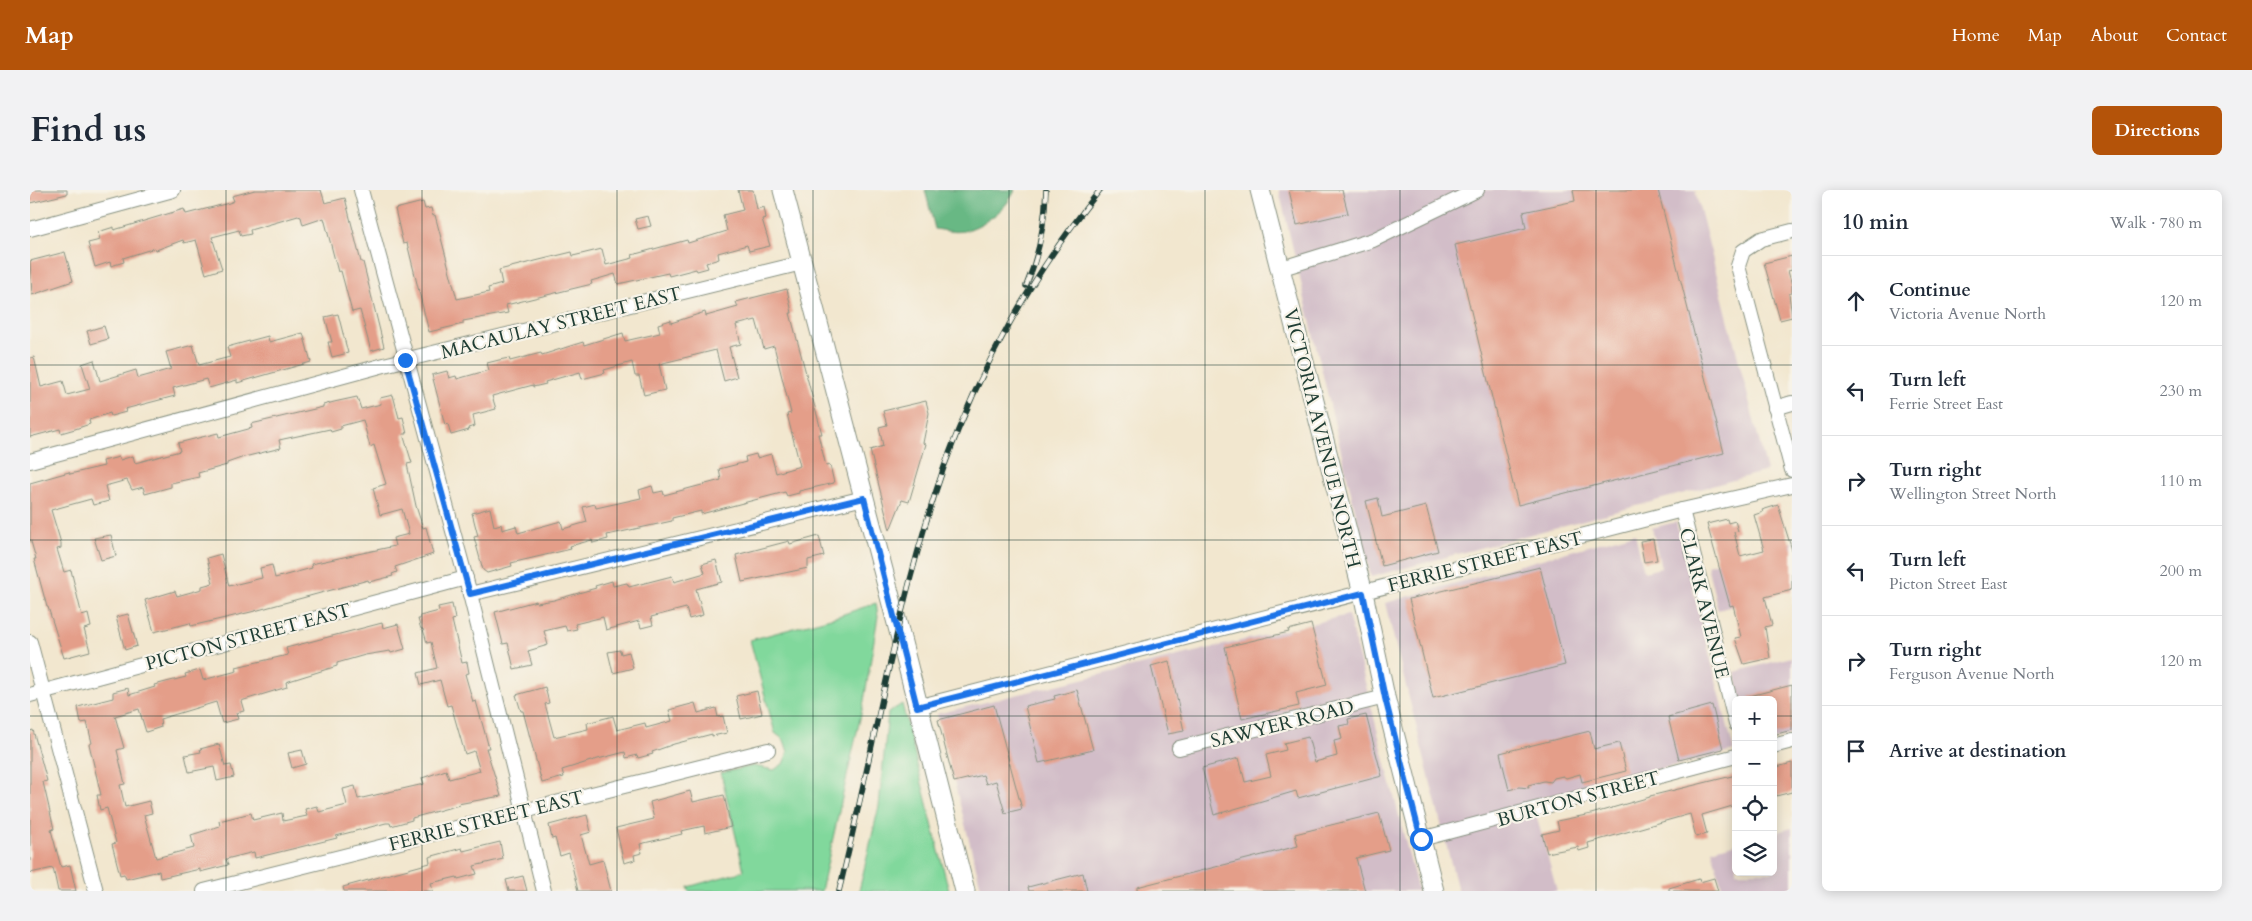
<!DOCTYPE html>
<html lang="en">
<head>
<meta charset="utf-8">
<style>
  :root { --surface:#fff; --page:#f2f2f3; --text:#1f2937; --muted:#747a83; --line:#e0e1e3; --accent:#b45309 }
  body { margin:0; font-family:Cardo,serif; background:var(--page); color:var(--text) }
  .controls { position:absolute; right:15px; bottom:15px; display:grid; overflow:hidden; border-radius:8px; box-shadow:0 2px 12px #0003 }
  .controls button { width:45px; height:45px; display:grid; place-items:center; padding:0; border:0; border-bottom:1px solid var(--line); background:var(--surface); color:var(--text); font:25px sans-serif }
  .stop { position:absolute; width:15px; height:15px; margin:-11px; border:4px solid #1a73e8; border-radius:50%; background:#fff }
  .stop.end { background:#1a73e8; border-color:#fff; box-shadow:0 1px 5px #0008 }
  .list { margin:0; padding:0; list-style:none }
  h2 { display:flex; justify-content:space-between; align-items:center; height:65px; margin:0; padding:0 20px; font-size:21px }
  h2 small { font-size:16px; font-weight:400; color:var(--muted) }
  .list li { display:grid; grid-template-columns:32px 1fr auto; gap:15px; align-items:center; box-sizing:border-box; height:90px; padding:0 20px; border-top:1px solid var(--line) }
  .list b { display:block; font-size:19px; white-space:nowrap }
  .list p { margin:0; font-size:16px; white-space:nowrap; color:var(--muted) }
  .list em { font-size:16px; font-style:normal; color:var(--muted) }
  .icon { flex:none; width:28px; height:28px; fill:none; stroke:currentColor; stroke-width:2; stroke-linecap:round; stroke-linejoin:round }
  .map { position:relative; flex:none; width:1762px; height:701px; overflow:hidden; border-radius:8px }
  header { display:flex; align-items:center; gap:30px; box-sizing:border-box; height:70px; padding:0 25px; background:var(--accent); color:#fff }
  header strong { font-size:24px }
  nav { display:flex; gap:28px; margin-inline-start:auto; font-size:18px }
  .intro { display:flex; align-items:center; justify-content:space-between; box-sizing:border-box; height:120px; padding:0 30px }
  h1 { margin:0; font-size:35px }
  .button { padding:12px 22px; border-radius:8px; background:var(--accent); color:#fff; font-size:18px; font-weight:700 }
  main { display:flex; gap:30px; padding:0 30px }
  aside { flex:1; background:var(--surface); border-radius:8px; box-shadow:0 2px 12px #0003 }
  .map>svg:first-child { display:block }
</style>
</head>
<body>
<header>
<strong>Map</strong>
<nav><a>Home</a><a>Map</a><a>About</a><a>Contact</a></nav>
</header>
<div class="intro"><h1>Find us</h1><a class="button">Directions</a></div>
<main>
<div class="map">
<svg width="1762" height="701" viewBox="0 0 1762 701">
  <rect width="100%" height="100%" fill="#f7f3e8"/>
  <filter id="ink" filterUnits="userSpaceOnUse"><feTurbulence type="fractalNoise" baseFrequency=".02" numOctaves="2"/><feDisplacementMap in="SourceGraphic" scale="10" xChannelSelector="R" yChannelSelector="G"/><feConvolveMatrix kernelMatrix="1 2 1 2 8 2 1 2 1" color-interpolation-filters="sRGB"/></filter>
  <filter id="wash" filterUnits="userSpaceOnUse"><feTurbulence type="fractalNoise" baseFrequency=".0096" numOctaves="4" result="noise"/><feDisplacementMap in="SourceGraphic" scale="20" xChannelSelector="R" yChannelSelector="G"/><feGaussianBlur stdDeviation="1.12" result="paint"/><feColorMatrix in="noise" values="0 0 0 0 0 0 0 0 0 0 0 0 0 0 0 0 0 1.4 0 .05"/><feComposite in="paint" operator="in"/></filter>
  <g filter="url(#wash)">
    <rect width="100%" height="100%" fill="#f2e7cf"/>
    <g fill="#d2bdc8">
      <polygon points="1249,0 1665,0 1737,281 1341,387"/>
      <polygon points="1646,332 1704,561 1502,610 1527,701 1428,701 1355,413 1605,343 1614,382 1631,378 1622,338"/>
      <polygon points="1762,352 1762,400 1688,420 1677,375"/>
      <polygon points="1318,425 1388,701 952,701 907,524"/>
      <polygon points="1762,467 1762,544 1743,550 1743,510 1711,510 1705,482"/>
      <polygon points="1762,638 1762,701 1693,701 1682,660 1706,653 1706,682 1743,682 1743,643"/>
    </g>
    <g fill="#81d89c" stroke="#508a68">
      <polygon points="846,413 848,426 834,511 791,701 659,701 658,697 714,681 691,583 723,576 744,580 753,574 758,562 754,550 745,543 720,450 808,426"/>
      <polygon points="872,514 919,701 829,701 849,616 858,523"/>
    </g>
    <path fill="#68b884" stroke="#447a5c" d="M895,0h90c-8,19 -31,36 -52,41 -8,2 -20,-1 -28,-2z"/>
    <g id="blocks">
      <g fill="#e49e89">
        <polygon points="0,0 37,0 37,4 0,13"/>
        <polygon points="225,0 291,0 295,13 315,8 331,72 333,72 354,157 341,161 330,120 322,122 311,81 308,82 294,28 273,35 271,27 268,26 220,40 221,44 211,46 209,40 182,47 192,79 176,84 166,50 154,53 153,50 126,60 125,58 93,68 94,72 81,76 80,72 65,77 58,53 70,50 68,42 84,37 84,40 154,19 156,24 199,13 204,11 202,6"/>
        <polygon points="708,0 723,0 727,19 734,17 736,28 732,29 740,56 719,61 717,55 688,63 689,69 676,73 678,78 667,81 666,79 639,86 638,83 588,94 585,84 561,91 562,94 476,115 478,123 433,131 433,134 399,142 377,53 373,54 365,19 393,12 395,19 401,18 403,26 405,25 427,109 459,102 458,98 472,94 469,80 485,76 542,62 543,66 572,59 576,75 603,68 602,65 657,50 658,53 697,41 693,25 713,20"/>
        <polygon points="1259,0 1312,0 1318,23 1267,35"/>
        <polygon points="1543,0 1628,0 1694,263 1488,315 1425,55 1496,38 1493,22 1545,11"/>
        <polygon points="618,26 621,36 608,39 605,29"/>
        <polygon points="35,62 43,91 2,105 0,71"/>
        <polygon points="1762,66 1762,80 1758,81 1762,95 1762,103 1759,104 1762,127 1750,130 1734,73"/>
        <polygon points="757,99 762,123 760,123 792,244 788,244 796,276 800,275 804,293 769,301 769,303 757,306 755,302 671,324 671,321 642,328 642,331 577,345 578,349 563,353 562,350 540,356 541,359 481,373 482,376 457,383 453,380 444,347 448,346 442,323 460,318 464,336 471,334 472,340 486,336 488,343 531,331 533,339 557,332 553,317 565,314 566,318 611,308 609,300 622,296 624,303 633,301 634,305 691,290 689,279 716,272 715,267 726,264 727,268 741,264 746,283 770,276 757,224 761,223 744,156 734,159 726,130 706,135 711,154 699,157 707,187 694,191 686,160 629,174 635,200 614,205 609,186 605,186 602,172 574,180 575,183 552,189 550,182 515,192 516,194 503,197 503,195 462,206 466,219 443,225 445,236 438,238 439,240 421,245 418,234 415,235 402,185 417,181 419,188 426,186 427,189 459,180 457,173 469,170 479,168 480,171 511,163 512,165 553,152 554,155 593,143 595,151 630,143 628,134 641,130 641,133 675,122 676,126 708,117 706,112"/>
        <polygon points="308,124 318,163 302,167 298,152 302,152 295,127"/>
        <polygon points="74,136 78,149 61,154 57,141"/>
        <polygon points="273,143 281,172 207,193 207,190 179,198 176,189 143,198 145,206 95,219 96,222 81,226 80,223 59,230 60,234 45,239 31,243 30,239 0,247 0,168 4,167 11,197 33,191 37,205 60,199 52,174 64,170 70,191 106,180 108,188 141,179 136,162 163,155 169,175 200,167 197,157 238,146 239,152"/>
        <polygon points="363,205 369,228 373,227 377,244 373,244 382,273 377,274 386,316 393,338 396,337 403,364 365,377 367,382 362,384 363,386 339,392 338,390 221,422 161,436 160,433 124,442 115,410 145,401 147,406 172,399 172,396 183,393 177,368 191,364 199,396 232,388 230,378 242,375 245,388 267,382 282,378 281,374 365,356 363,348 379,344 372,319 350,325 343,298 356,294 344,255 340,257 333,230 311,236 311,239 301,242 300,239 249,250 251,258 214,267 197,273 197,275 168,283 169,287 141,293 141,297 115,304 113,297 102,300 97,290 75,296 79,311 63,315 61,309 21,320 31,353 31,358 27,359 34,382 41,380 52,426 58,424 61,437 54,439 60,461 34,468 18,417 17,417 4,369 6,369 0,348 0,293 39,282 40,284 74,276 73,271 89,267 90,270 103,266 105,273 150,261 148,253 188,243 189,247 222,238 221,234 293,217 293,215 304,212 327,207 331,219 351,214 350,208"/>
        <polygon points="896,211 899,223 893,253 896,254 879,312 872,310 860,340 840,260 853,256 849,237 857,235 853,221"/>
        <polygon points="1348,308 1352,327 1396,316 1408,361 1352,376 1336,311"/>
        <polygon points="1748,315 1762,360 1762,400 1735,407 1742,435 1735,437 1740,468 1714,474 1705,448 1711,447 1703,415 1700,416 1677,334 1697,329 1698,333 1705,331 1708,341 1704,342 1710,366 1734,360 1724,325 1733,322 1732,320"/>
        <polygon points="81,345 86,366 71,370 64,348"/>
        <polygon points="789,346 794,366 778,370 778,378 712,392 706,365 759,351 760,354"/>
        <polygon points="1623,349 1627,370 1614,372 1610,351"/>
        <polygon points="686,370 692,392 666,399 673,425 659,429 656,418 621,427 623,435 611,438 609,431 576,440 573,427 545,434 547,439 537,441 535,436 514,441 518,455 498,461 502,475 484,479 478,453 473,454 465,422 506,411 507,413 524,410 566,398 565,396 582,391 583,396 597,393 599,397 642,386 644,392 675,383 672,374"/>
        <polygon points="1510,377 1535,475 1403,508 1379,409"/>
        <polygon points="422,414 425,429 422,430 432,473 437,472 439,483 435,484 443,512 446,511 459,558 456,558 471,606 428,614 429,615 382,628 382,630 361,636 360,633 356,633 306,646 307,648 225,668 224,662 196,669 198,675 170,682 170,679 130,688 129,681 96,689 94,684 90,685 82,654 86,653 77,618 70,620 67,605 71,605 59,554 62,553 57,532 51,533 48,517 83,508 83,502 98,498 99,505 125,497 124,495 156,487 155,484 170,480 173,490 207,481 206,477 258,465 256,458 352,433 353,438 368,434 375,459 361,463 360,461 335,465 307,473 307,476 256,492 257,497 211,511 214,521 206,523 208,529 192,533 186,512 130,529 131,537 116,542 109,519 85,526 94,558 87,560 95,594 90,595 95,617 119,611 122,623 114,625 126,668 164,658 161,645 190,636 189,631 221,623 223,630 252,623 253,631 277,626 275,619 287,616 289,622 317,615 313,599 325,596 328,609 394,594 392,588 416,580 419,589 450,581 444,561 435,564 421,515 417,516 410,490 391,495 388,483 407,478 401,452 397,453 393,439 391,439 388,429 390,429 390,426 409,421 408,417"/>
        <polygon points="98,424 107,456 95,460 86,427"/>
        <polygon points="1281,434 1297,495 1266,503 1269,516 1212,529 1195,457 1259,442 1258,440"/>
        <polygon points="590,460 591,464 599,462 603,478 583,483 578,462"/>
        <polygon points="1139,471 1154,541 1138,544 1121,476"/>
        <polygon points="1762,495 1762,540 1743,545 1743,510 1720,510 1720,506"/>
        <polygon points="515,497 519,513 515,514 524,547 558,539 557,533 583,526 587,540 615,533 616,538 642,531 639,520 665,513 668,523 686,518 688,527 693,526 697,543 682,546 682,544 644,554 622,562 623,564 608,568 607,565 596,568 595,562 564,570 532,580 534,587 512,593 493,521 491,521 486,505"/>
        <polygon points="1047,500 1063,560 1009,573 995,516 1025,509 1024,506"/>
        <polygon points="727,501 732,524 711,529 706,506"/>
        <polygon points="964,515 992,619 975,623 966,591 956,594 953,585 924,592 908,530"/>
        <polygon points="1682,515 1693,559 1649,570 1638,527"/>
        <polygon points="1336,525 1352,586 1268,608 1266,601 1184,625 1172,578 1209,568 1215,592 1241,586 1236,565 1256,560 1254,553 1278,547 1285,572 1307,566 1304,551 1312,549 1309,536 1319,534 1318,529"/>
        <polygon points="3,540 17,591 13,592 24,639 21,640 31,677 40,675 46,701 28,701 23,678 0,683 0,541"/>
        <polygon points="1560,541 1564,559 1589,553 1596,581 1552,592 1550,584 1536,588 1533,586 1524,588 1521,592 1514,591 1498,595 1499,598 1489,597 1479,600 1470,563"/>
        <polygon points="189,554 195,576 201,575 204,587 187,591 184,577 159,582 155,565 171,562 170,559"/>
        <polygon points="272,560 276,574 262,578 258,563"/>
        <polygon points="1762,573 1762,602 1746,606 1743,578"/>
        <polygon points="1706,585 1706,615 1672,625 1677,644 1666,647 1660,624 1558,653 1559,658 1549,661 1548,657 1517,663 1512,644 1529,640 1527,631 1561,624 1620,607 1620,606"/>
        <polygon points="660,601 663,612 694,605 701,637 675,643 674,636 651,641 652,644 610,654 612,663 604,665 605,670 594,673 586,638 624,629 620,612"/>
        <polygon points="1349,623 1359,660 1326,668 1335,701 1107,701 1107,697 1268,656 1265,644"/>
        <polygon points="557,625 561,642 551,645 559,674 573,670 581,701 548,701 539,663 530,666 525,648 522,649 519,635"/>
        <polygon points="470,652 473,669 444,676 447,684 428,689 427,687 401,693 403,701 314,701 313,697 400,673 399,667 432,658 433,661"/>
        <polygon points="1053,683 1057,701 999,701 998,697"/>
        <polygon points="493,686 497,701 479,701 476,690"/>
        <polygon points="1684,688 1688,701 1639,701 1639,698 1669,689 1670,692"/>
      </g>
    </g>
  </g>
  <g filter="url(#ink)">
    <use href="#blocks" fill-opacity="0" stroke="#889282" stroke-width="1"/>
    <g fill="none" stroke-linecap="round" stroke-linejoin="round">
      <g stroke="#889282" stroke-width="16">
        <g id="street">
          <polyline points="331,0 440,404 514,701"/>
          <polyline points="0,39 143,0"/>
          <polyline points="1762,41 1731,49 1713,61 1708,76 1762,280"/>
          <polyline points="1249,79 1343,50 1447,0"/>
          <polyline points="1745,218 1762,213"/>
          <polyline points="0,271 358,174 772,73"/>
          <polyline points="1652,320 1706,534"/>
          <polyline points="440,404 834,308"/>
          <polyline points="0,452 66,701"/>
          <polyline points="0,505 436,388"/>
          <polyline points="887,517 1652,320 1762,295"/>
          <polyline points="1743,556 1762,551"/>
          <polyline points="1149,558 1355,507"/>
          <polyline points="1391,649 1706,566"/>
          <polyline points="174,701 738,560"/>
        </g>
      </g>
      <g stroke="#889282" stroke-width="21">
        <g id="secondary">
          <polyline points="753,0 868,437 935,701"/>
          <polyline points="1230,0 1333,403 1355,507 1404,701"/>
        </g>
      </g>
      <use href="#street" stroke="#fff" stroke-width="14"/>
      <use href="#secondary" stroke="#fff" stroke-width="19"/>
      <g stroke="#1f3d34" stroke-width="5.5">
        <g id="rail">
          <path d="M996,96c13,-31 19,-62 20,-96"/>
          <path d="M809,701c35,-141 57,-286 105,-424 35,-98 90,-196 156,-277"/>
        </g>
      </g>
      <use href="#rail" stroke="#f7f3e8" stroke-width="4" stroke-dasharray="11" stroke-linecap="butt"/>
    </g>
  </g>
  <g fill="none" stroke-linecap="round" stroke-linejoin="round" filter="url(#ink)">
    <polyline stroke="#1a73e8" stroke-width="6" points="375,170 440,404 834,308 887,517 1333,403 1355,508 1391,649"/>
  </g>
  <path fill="none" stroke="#1f3d34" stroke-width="1" stroke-opacity="0.55" d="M196,0v701M392,0v701M587,0v701M783,0v701M979,0v701M1175,0v701M1370,0v701M1566,0v701M0,175h1762M0,350h1762M0,526h1706M1743,526h19"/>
  <g text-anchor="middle" stroke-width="4.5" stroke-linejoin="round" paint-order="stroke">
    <g font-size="19" fill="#1f3d34" stroke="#f7f3e8">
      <text transform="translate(531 132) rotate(-14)" y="7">MACAULAY STREET EAST</text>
      <text transform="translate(1293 248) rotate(76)" y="7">VICTORIA AVENUE NORTH</text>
      <text transform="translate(1455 371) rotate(-14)" y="7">FERRIE STREET EAST</text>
      <text transform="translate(1675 413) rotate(76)" y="7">CLARK AVENUE</text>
      <text transform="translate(218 446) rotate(-15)" y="7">PICTON STREET EAST</text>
      <text transform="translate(1252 533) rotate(-14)" y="7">SAWYER ROAD</text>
      <text transform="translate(1548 608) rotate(-15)" y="7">BURTON STREET</text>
      <text transform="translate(456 630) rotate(-14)" y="7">FERRIE STREET EAST</text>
    </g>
  </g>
</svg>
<div class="controls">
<button>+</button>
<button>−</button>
<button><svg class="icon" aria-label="locate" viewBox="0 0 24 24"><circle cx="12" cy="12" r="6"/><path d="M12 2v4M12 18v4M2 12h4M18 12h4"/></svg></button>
<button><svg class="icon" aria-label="layers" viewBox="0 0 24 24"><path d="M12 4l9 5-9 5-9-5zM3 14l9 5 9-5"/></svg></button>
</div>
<div class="stop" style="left:1391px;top:649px"></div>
<div class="stop end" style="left:375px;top:170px"></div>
</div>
<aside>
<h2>10 min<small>Walk · 780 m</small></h2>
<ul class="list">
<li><svg class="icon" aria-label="ahead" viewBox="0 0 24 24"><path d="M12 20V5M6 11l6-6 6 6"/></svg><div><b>Continue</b><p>Victoria Avenue North</p></div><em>120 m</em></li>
<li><svg class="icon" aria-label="left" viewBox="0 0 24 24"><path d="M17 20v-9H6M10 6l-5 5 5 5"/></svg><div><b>Turn left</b><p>Ferrie Street East</p></div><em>230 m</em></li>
<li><svg class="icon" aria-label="right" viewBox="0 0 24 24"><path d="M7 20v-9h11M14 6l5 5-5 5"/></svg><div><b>Turn right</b><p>Wellington Street North</p></div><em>110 m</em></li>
<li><svg class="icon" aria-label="left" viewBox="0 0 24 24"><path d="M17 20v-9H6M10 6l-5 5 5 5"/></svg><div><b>Turn left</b><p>Picton Street East</p></div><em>200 m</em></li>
<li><svg class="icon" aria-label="right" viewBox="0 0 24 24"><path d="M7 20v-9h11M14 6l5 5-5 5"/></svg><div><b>Turn right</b><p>Ferguson Avenue North</p></div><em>120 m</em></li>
<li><svg class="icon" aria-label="arrive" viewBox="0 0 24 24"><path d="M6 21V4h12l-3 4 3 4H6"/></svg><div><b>Arrive at destination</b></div></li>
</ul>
</aside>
</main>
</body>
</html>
